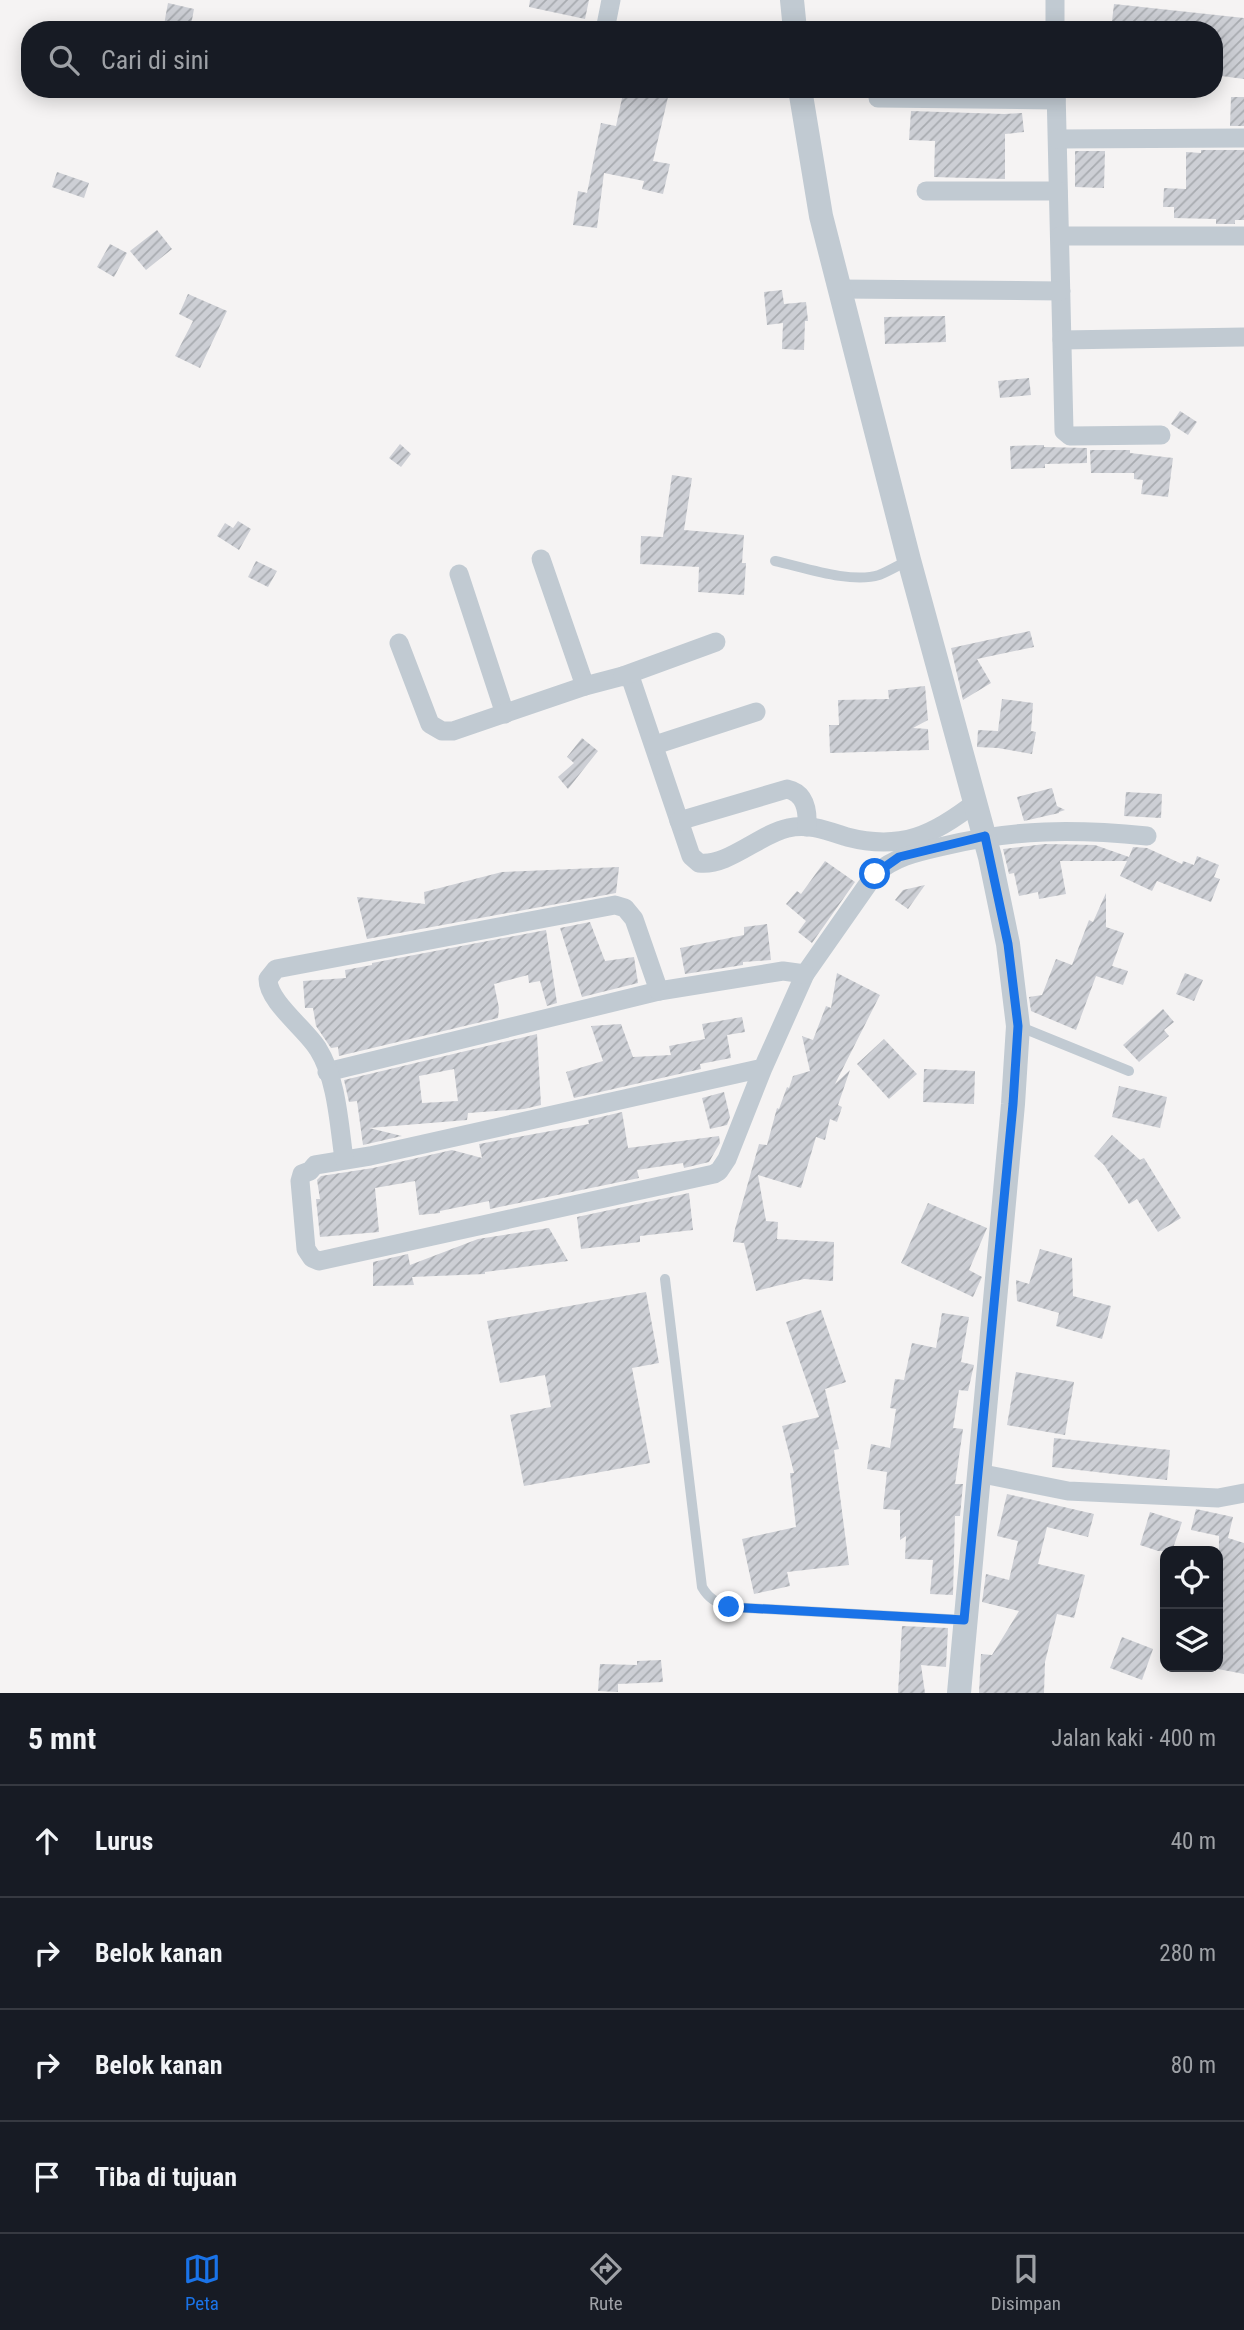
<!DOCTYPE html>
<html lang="id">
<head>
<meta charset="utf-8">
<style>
  :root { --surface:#171b24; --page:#242831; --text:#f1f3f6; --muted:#9ea1a6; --line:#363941; --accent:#1a73e8 }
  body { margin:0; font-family:"Roboto Condensed",sans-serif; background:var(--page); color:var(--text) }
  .controls { position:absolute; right:21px; bottom:21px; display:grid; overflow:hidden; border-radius:14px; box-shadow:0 4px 18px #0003 }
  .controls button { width:63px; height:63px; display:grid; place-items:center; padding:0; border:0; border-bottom:2px solid var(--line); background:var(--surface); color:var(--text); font:35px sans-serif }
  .stop { position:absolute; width:21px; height:21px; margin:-16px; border:5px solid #1a73e8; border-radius:50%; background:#fff }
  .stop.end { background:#1a73e8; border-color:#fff; box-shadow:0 2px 7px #0008 }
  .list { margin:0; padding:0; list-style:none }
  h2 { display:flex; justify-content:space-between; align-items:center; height:91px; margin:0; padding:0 28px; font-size:30px }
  h2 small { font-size:23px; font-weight:400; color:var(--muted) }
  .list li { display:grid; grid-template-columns:46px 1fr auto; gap:21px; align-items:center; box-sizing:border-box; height:112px; padding:0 28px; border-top:2px solid var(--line) }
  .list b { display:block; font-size:26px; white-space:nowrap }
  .list em { font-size:23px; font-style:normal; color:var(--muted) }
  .icon { flex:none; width:38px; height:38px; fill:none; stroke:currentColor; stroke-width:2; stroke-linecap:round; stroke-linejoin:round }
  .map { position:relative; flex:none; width:1244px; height:1693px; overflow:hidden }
  .search { position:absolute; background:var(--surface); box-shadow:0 4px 18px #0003; left:21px; right:21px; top:21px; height:77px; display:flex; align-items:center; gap:18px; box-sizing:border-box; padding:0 24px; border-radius:28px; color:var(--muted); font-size:26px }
  .sheet { height:539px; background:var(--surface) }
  nav { display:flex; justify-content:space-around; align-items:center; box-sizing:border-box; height:98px; border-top:2px solid var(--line); background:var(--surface); font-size:19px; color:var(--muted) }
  nav a { display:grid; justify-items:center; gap:4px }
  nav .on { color:var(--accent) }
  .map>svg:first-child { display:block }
</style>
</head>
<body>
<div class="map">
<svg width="1244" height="1693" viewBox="0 0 1244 1693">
  <defs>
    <pattern id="building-hatch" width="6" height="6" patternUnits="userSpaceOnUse" patternTransform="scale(1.75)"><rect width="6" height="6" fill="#cdcfd5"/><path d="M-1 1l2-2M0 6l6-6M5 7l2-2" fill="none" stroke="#a8abb0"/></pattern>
  </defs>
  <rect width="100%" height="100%" fill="#f5f3f3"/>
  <g fill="url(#building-hatch)" fill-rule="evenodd">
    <polygon points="530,0 589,0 585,19 529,7"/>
    <polygon points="168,3 194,9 190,30 163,30"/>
    <polygon points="1114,4 1244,18 1244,79 1214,75 1214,30 1111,30"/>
    <polygon points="624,89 635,89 668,97 653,161 670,164 663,194 642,189 644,181 604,173 597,228 573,225 578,191 587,193 601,123 616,126"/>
    <polygon points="1231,97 1244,97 1244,126 1230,126"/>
    <polygon points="911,111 1004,114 1022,113 1024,132 1005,134 1005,179 934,177 935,141 909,140"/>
    <polygon points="1201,150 1244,150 1244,220 1235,220 1235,224 1216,224 1216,219 1174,218 1174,207 1163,207 1164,188 1186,189 1186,152 1201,153"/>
    <polygon points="1075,151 1105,151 1104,188 1075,187"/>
    <polygon points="57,172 89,183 84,198 52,187"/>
    <polygon points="157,230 172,249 146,270 130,251"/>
    <polygon points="110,244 127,253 114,277 97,267"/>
    <polygon points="782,290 784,304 806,302 808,321 805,321 804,350 782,349 783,323 767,325 764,292"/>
    <polygon points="188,294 227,311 200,368 175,356 193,321 179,314"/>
    <polygon points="945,316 946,342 885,344 884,317"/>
    <polygon points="1029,378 1031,395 1000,398 998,381"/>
    <polygon points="1180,411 1197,422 1188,435 1171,424"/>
    <polygon points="400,444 411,454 401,467 389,458"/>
    <polygon points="1044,445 1044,447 1087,448 1087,463 1045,464 1045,468 1011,469 1010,446"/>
    <polygon points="1090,450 1130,450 1130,453 1173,458 1168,497 1141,494 1143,480 1134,479 1134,473 1091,473"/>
    <polygon points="672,475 692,478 684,530 744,535 742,563 746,563 744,595 698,592 699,567 640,564 641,536 663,537"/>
    <polygon points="238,521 251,529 239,550 217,536 225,523 233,528"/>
    <polygon points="256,561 277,571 268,587 248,577"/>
    <polygon points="1030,631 1034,647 977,659 991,683 963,700 951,648"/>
    <polygon points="925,686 928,720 913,728 928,729 929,750 830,753 829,725 839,725 838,700 889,699 888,690"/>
    <polygon points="1002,699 1033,703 1031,731 1036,732 1032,754 998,748 977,747 978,730 998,731"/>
    <polygon points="582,738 598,751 568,789 558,777 574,763 567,757"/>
    <polygon points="1052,788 1057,806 1065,810 1059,812 1059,813 1024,821 1017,797"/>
    <polygon points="1126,792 1162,794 1161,818 1124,816"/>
    <polygon points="1045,844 1095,845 1129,857 1133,847 1147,848 1182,864 1183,861 1194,865 1197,856 1219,865 1214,877 1220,879 1211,902 1157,881 1152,891 1120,876 1127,861 1060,861 1066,894 1039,899 1038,892 1019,896 1014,873 1009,874 1003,849"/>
    <polygon points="825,861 855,882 812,943 798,932 806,921 786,904 797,891 801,894"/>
    <polygon points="619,867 616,893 367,939 357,897 425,904 424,892 502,872"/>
    <polygon points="925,885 908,909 895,900 903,890"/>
    <polygon points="1106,893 1106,927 1124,933 1112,966 1128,971 1123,985 1096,976 1076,1030 1031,1011 1029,997 1042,995 1056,959 1072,965 1089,920 1093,922"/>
    <polygon points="590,922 605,961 634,957 638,983 582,997 560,928"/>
    <polygon points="767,924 771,960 743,962 743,965 685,974 680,948 744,935 744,927"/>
    <polygon points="546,930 557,1003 547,1006 540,981 529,983 528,975 494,984 499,1008 498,1018 339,1056 338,1047 331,1048 316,1026 313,1008 305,1008 303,981 346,978 345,970 372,965 372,963"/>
    <polygon points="837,973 880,995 835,1084 850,1070 838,1105 842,1107 837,1122 830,1119 825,1140 816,1137 801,1188 758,1175 766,1221 778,1222 777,1239 834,1242 833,1281 804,1279 756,1291 744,1243 733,1242 735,1229 759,1144 767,1145 777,1108 779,1109 787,1087 789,1088 793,1076 810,1071 802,1036 813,1040 826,1006 831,1008"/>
    <polygon points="1185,973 1203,980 1194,1001 1176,994"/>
    <polygon points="1163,1009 1174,1022 1164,1030 1169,1036 1139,1062 1123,1045"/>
    <polygon points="742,1017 745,1032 727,1035 731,1058 700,1064 701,1069 574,1098 566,1072 603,1061 591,1026 621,1024 633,1057 671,1055 669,1046 705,1039 702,1024"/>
    <path d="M537,1034l4,71 -17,4 -56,4 -1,7 -98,8 33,8 -39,9 -6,-44 -8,1 -5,-22zM454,1069l4,32 -36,2 -3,-27z"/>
    <polygon points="884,1039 917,1074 889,1099 857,1064"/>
    <polygon points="924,1069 975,1071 974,1104 923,1102"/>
    <polygon points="1119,1086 1167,1097 1160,1128 1112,1117"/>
    <polygon points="724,1092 730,1117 727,1125 710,1129 702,1098"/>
    <polygon points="622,1112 628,1148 719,1136 720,1143 709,1162 684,1168 683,1163 637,1170 639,1178 490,1209 489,1201 440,1211 440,1213 419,1215 415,1181 375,1188 379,1232 320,1237 316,1199 320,1199 317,1180 321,1176 373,1168 452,1150 482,1158 479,1144 589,1124 588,1120"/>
    <polygon points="1112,1135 1140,1160 1144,1158 1181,1218 1158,1232 1137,1199 1129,1204 1104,1165 1094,1156"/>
    <polygon points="689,1193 693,1230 640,1236 640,1242 581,1249 577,1217"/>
    <polygon points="928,1203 987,1228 969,1270 982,1277 973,1297 901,1263"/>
    <polygon points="549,1228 568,1261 485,1272 485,1274 412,1277 414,1285 373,1286 373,1262 408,1254 410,1265 478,1239"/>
    <polygon points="1040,1249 1072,1258 1073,1296 1111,1306 1102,1339 1056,1326 1059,1313 1017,1301 1016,1280 1029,1284"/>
    <polygon points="646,1292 659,1363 632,1368 650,1463 524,1486 510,1415 551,1407 545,1375 500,1383 487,1321"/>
    <polygon points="821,1310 846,1382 825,1389 839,1449 834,1450 849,1565 787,1572 790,1586 754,1594 742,1539 796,1527 790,1473 794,1473 782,1426 819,1417 786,1322"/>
    <polygon points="942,1313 969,1317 961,1362 974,1365 968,1391 959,1390 953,1428 963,1429 955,1484 963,1484 960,1516 955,1516 953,1595 930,1594 933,1560 905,1559 906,1536 900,1540 900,1510 883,1509 887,1472 867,1469 871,1444 890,1448 896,1409 890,1408 895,1379 904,1380 912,1343 936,1348"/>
    <polygon points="1016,1372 1074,1382 1065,1435 1007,1425"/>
    <polygon points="1054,1438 1170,1450 1167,1480 1052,1467"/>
    <polygon points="1007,1494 1094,1514 1088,1537 1047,1527 1038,1564 1085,1575 1074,1618 1057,1614 1045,1662 1044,1693 979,1693 981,1654 992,1655 1019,1611 982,1602 986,1574 1009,1580 1018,1541 997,1536"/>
    <polygon points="1196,1509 1233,1517 1228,1538 1244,1543 1244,1674 1218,1669 1219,1536 1191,1530"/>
    <polygon points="1150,1512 1182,1522 1172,1551 1158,1551 1140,1545"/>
    <polygon points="902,1626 948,1628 946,1667 921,1665 925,1693 898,1693"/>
    <polygon points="1122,1637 1153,1649 1142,1680 1110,1668"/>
    <polygon points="661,1660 663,1682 618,1684 618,1692 598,1691 600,1664 637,1665 637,1661"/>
  </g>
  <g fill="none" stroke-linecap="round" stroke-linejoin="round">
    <g stroke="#c1cad2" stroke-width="10">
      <path d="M775,561c28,6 76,23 104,14 10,-4 20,-10 30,-15"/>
      <polyline points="1018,1026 1129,1071"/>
      <path d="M665,1279l37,308c7,12 14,15 27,20l235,13"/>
    </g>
    <g stroke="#c1cad2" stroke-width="19">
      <polyline points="1055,0 1055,30"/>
      <polyline points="605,30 611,0"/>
      <polyline points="1056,89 1064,431 1070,436 1161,435"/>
      <polyline points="878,98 1056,100"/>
      <polyline points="1058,139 1244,138"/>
      <polyline points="926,191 1058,191"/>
      <polyline points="1060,236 1244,236"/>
      <polyline points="840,289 1061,291"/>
      <polyline points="1062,340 1244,337"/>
      <polyline points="541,559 585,686"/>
      <polyline points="459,574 505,714"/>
      <path d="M399,643l31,81 12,7h11l132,-45 38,-10 8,3 60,177 8,7c28,4 61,-29 89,-35 20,-5 40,3 59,9 54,14 87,-2 129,-35"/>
      <polyline points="623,676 716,642"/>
      <polyline points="655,745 756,712"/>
      <path d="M679,821l108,-32c18,4 21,21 20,38"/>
      <path d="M763,1068l-393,88 -55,9 -5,6 -8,3 -2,7 6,68 6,9 7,3 395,-87 5,-3 8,-12 36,-91 42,-94 70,-100c21,-18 43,-22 69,-28 70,-17 131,-17 203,-10"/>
      <polyline points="327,1072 659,991 783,971 805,974"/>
      <path d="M344,1159c-5,-34 -7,-80 -26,-110 -12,-20 -50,-47 -50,-70l8,-10 339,-64 10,3 9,11 25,72"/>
      <polyline points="978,1473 1068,1491 1218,1498 1244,1493"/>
    </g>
    <g stroke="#c1cad2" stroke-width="24">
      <polyline points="792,0 795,30"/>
      <polyline points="800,89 821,216 909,560 990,857 1008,944 1018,1026 1013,1104 959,1693"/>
    </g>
  </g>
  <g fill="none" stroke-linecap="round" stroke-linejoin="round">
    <polyline stroke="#1a73e8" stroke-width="9" points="729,1607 964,1620 1013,1104 1018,1026 1008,944 985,836 899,857 875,874"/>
  </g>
</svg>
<div class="controls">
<button><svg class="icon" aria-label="locate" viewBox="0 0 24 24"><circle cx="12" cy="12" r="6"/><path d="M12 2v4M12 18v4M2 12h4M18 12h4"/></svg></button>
<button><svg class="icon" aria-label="layers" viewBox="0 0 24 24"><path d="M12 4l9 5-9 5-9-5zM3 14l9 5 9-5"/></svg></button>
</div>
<div class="stop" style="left:875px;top:874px"></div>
<div class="stop end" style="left:729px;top:1607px"></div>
<div class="search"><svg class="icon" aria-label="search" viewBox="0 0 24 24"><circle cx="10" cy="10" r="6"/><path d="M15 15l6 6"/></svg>Cari di sini</div>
</div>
<section class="sheet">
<h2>5 mnt<small>Jalan kaki · 400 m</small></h2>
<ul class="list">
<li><svg class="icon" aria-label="ahead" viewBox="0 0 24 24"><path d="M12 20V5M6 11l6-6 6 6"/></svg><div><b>Lurus</b></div><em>40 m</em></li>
<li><svg class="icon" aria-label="right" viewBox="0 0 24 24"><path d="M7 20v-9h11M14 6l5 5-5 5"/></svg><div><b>Belok kanan</b></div><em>280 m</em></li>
<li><svg class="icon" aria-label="right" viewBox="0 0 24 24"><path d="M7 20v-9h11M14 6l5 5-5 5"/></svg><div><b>Belok kanan</b></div><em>80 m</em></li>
<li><svg class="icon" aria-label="arrive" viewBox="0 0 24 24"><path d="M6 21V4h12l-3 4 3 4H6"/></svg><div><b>Tiba di tujuan</b></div></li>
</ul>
</section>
<nav>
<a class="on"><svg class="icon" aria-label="map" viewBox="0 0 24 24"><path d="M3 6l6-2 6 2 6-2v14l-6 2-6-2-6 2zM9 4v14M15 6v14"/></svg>Peta</a>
<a><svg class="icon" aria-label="directions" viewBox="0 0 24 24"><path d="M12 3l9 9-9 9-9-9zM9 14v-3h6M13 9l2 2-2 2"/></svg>Rute</a>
<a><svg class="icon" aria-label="saved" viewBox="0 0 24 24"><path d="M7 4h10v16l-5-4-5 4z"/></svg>Disimpan</a>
</nav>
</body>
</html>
